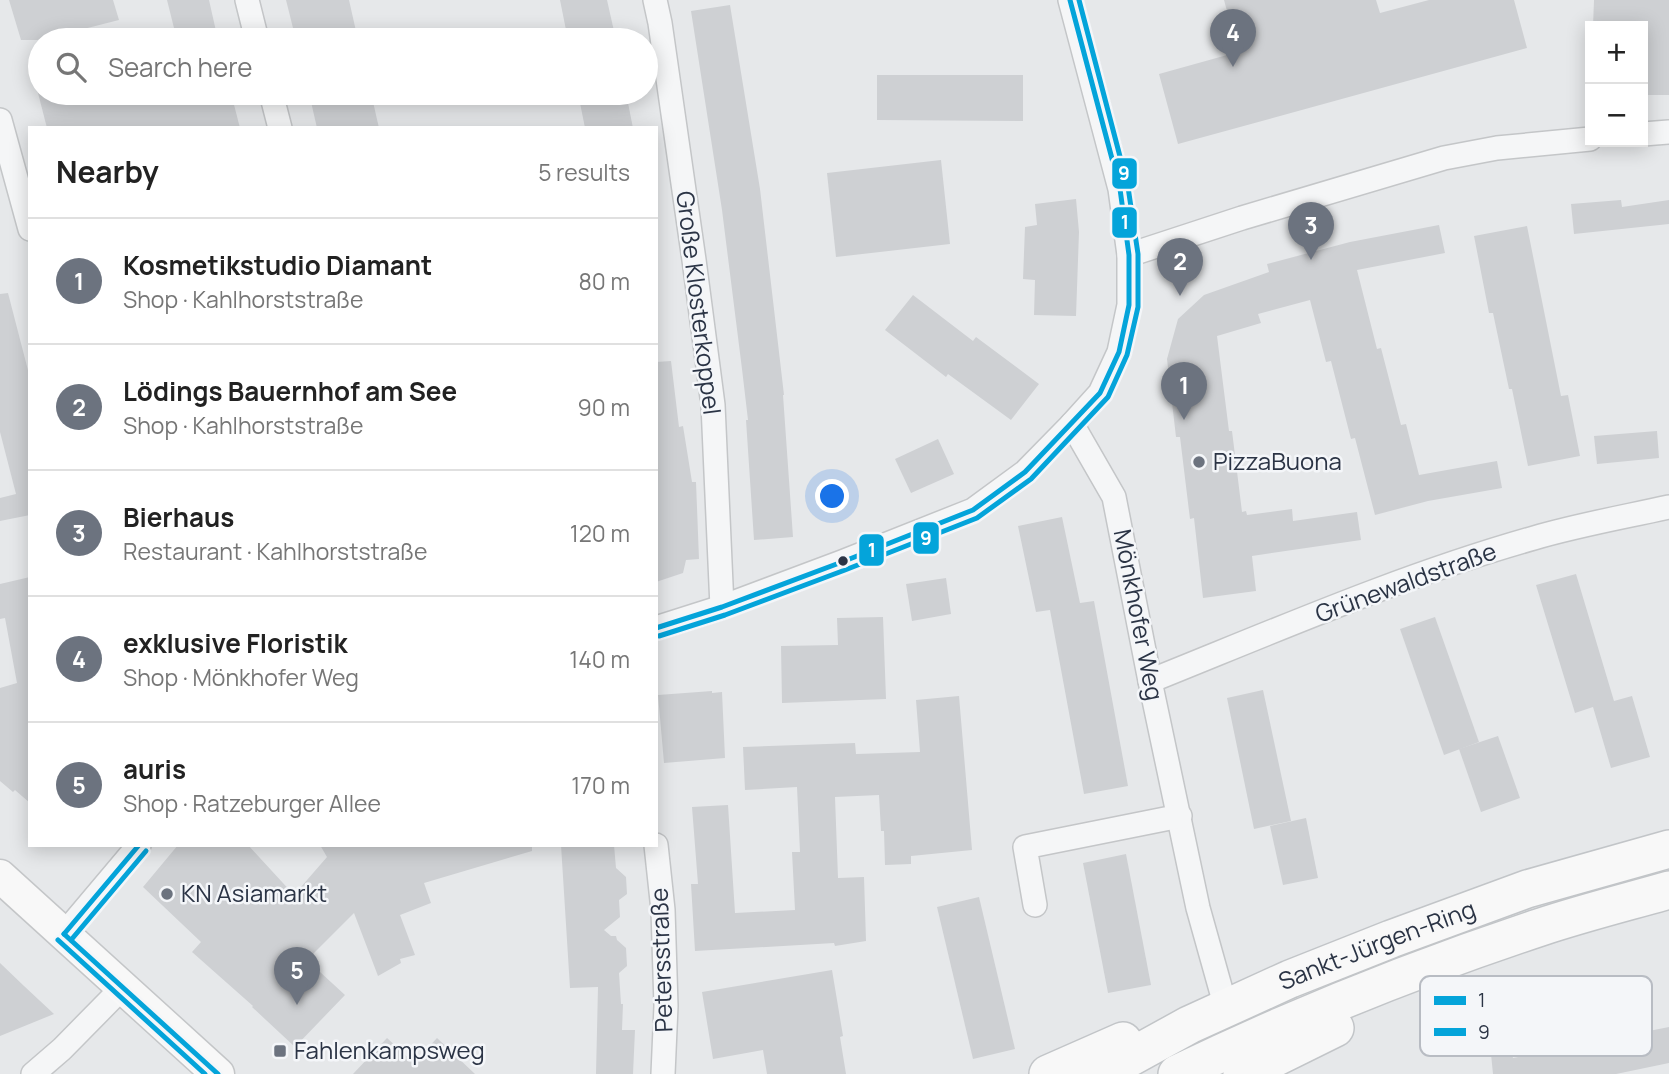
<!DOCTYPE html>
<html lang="en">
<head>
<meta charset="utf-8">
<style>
  :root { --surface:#fff; --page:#f6f6f6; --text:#222; --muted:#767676; --line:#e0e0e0; --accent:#6c737f }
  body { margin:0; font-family:Manrope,sans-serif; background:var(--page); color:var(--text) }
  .controls { position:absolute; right:21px; top:21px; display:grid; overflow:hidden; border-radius:0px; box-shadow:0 4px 18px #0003 }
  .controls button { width:63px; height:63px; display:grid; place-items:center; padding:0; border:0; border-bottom:2px solid var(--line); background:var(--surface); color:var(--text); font:35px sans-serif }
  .you { position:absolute; left:833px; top:497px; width:24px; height:24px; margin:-18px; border:5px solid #fff; border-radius:50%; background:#1a73e8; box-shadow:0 0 0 10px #1a73e833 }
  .badge { display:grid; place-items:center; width:46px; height:46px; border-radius:50%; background:var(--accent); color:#fff; font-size:23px; font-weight:700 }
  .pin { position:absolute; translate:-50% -58px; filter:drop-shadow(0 2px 4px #0008) }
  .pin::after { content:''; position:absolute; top:37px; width:24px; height:21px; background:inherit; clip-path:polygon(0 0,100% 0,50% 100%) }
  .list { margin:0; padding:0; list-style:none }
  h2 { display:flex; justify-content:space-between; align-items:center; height:91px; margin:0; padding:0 28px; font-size:30px }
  h2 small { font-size:23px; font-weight:400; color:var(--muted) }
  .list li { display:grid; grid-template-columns:46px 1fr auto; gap:21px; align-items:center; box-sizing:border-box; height:126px; padding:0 28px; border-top:2px solid var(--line) }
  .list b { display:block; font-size:26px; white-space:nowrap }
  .list p { margin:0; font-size:23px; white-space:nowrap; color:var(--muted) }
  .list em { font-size:23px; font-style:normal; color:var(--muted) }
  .icon { flex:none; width:38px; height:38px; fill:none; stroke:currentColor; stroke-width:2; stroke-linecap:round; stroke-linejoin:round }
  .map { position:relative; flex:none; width:1669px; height:1074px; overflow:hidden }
  .search { position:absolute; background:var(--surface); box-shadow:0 4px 18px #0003; left:28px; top:28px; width:630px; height:77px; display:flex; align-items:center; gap:18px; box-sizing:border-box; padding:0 24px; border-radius:38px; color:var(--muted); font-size:26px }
  .panel { position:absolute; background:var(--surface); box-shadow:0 4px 18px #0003; left:28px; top:126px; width:630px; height:721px; border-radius:0px }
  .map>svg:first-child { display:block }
</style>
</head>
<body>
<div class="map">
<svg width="1669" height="1074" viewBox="0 0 1669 1074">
  <rect width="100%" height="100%" fill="#e6e8ea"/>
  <g fill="#ced0d3">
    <polygon points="9,0 113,0 119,20 60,35 62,40 21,40"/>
    <polygon points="167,0 209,0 218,40 177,40"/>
    <polygon points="286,0 349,0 358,40 296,40"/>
    <polygon points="560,0 607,0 616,40 568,40"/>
    <polygon points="1224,0 1376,0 1380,13 1429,0 1514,0 1527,48 1178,144 1159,74 1238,52"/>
    <polygon points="1594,0 1669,0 1669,95 1643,95 1643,26 1593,26"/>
    <polygon points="730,5 760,189 784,395 783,395 793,537 754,540 746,420 748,420 742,369 722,210 691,11"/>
    <polygon points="877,75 1023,75 1023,121 877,120"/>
    <polygon points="38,93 231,93 240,128 47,128"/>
    <polygon points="309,93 371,93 379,128 317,128"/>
    <polygon points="578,93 626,93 633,128 585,128"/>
    <polygon points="941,160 950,244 836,257 827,173"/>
    <polygon points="1076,199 1079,232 1076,316 1034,315 1035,280 1023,279 1025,227 1037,225 1035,204"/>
    <polygon points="1621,200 1622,207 1669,200 1669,224 1574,234 1571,204"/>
    <polygon points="1439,225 1445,253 1357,270 1377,349 1381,348 1401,425 1406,424 1419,475 1497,461 1502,488 1428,501 1375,515 1355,438 1351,439 1331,361 1326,362 1310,300 1258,314 1261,323 1217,336 1229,431 1232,431 1242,512 1246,511 1247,515 1292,509 1293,521 1357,512 1361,540 1252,556 1256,591 1203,598 1194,518 1190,519 1180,437 1176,437 1167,359 1178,319 1204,295 1269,272 1267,264 1350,242"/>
    <polygon points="1527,226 1561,396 1568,395 1580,456 1528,466 1512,389 1509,389 1493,313 1489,313 1474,236"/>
    <polygon points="8,293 30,378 30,515 0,521 0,498 16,494 0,432 0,294"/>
    <polygon points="913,295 973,341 976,337 1039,384 1011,420 948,374 946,377 885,330"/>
    <polygon points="671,361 679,427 683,426 692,482 696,482 699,559 686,560 683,573 656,582 656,362"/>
    <polygon points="1657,431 1659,458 1597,464 1594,436"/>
    <polygon points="938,439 954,474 911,493 895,459"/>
    <polygon points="1062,517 1080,603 1094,601 1128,786 1084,794 1050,610 1036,612 1018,526"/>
    <polygon points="1576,574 1614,701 1632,696 1650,757 1611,768 1593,707 1575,713 1536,585"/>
    <polygon points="30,577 30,803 15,790 13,792 0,781 0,688 17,683 5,618 0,619 0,584"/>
    <polygon points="946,578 951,614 912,621 906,584"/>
    <polygon points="883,617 886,699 782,703 781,646 838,645 837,618"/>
    <polygon points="1435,617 1479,742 1444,755 1400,629"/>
    <polygon points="1263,690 1291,821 1254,829 1227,698"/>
    <polygon points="712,691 712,693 722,692 725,758 664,763 658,695"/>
    <polygon points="959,696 972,850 911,856 911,864 885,865 884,831 881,831 879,795 835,797 838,878 864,877 866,941 835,946 834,943 695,951 691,884 698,884 692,807 728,805 735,913 795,910 792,852 800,852 797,787 745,790 743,747 855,743 856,754 920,752 916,700"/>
    <polygon points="1498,736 1520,798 1481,812 1459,749"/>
    <polygon points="1306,818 1318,878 1283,885 1270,826"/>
    <polygon points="178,845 248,845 294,895 327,857 320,845 532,845 532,851 424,883 431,903 400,915 415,955 400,959 401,963 378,976 354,913 307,960 345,995 295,1047 252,1007 253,1006 192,952 201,942 143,887"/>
    <polygon points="561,845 614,845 616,868 626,877 627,894 619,900 620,917 604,930 611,936 616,936 617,940 626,948 627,966 619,973 621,1004 623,1004 622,1030 635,1030 633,1074 596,1074 598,987 570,988"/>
    <polygon points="1126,854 1151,985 1108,993 1083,863"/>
    <polygon points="979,897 1015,1049 973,1059 937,907"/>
    <polygon points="0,963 24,986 54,1014 0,1036"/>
    <polygon points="832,970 843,1036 840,1037 846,1074 767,1074 763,1050 713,1059 702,992"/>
    <polygon points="1669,1027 1669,1063 1616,1074 1493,1074 1491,1054 1511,1050 1513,1058"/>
    <polygon points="387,1038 414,1063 437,1038 475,1074 353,1074"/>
  </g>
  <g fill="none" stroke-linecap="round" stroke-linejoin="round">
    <g stroke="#c4c6c8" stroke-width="26">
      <g id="street">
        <polyline points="247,0 257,40"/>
        <polyline points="655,0 660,23 694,260 713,405 722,607"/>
        <polyline points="271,93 280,128"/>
        <polyline points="0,120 30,229"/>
        <polyline points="1643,134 1669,132"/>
        <polyline points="1129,255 1242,218 1444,158 1497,148 1590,139"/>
        <polyline points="1072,424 1114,497 1150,681 1198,908 1226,1008"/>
        <polyline points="656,628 722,607 842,562 973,510 1025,472 1072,424 1100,393 1119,352 1129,305 1129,255 1120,189 1070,0"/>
        <path d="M1150,681c127,-51 253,-106 384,-143 44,-13 90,-21 135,-31"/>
        <polyline points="656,845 663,910 666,1006 663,1074"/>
        <polyline points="1035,905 1025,847 1180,816"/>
        <polyline points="64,934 139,845"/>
        <polyline points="33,1074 62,1049 122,988"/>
      </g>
    </g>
    <g stroke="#c4c6c8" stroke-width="35">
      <polyline id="secondary" points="0,876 218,1074"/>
    </g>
    <g stroke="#c2c5c8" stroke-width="40">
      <g id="primary">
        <polyline points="1048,1074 1123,1041"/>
        <path id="s1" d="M1100,1074l89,-49 101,-46 101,-40 136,-50 142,-40"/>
        <path d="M1177,1074c118,-57 240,-106 364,-147 42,-14 86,-25 128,-37"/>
        <polyline points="1242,1074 1335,1028"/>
      </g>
    </g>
    <use href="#street" stroke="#f5f6f7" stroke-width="23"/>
    <use href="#secondary" stroke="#f8f8f8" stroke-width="32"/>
    <use href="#primary" stroke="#f8f8f8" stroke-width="37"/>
    <g stroke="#f4f6f9" stroke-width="10">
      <g id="bus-1">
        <polyline points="656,628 722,607 842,562 973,510 1025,472 1100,393 1119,352 1129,305 1129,255 1120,189 1070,0"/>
        <polyline points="64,934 218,1074"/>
        <polyline points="64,934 139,845"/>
      </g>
    </g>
    <g stroke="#f4f6f9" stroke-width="10">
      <g id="bus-2">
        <polyline points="659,636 725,615 845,570 977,518 1031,479 1108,397 1127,355 1138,307 1138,254 1128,187 1079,0"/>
        <polyline points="58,940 205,1074"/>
        <polyline points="71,940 146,851"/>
      </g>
    </g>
    <use href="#bus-1" stroke="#04a4da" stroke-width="5"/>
    <use href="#bus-2" stroke="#04a4da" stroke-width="5"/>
  </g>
  <g fill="#6c737f" stroke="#f4f6f9" stroke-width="2.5">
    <circle cx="1199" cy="462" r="7"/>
    <circle cx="167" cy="894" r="7"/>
    <rect x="273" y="1044" width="14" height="14" rx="3.5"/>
  </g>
  <circle fill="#2b3445" stroke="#f4f6f9" stroke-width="2.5" cx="843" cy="561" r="6"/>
  <g text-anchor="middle" stroke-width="5" stroke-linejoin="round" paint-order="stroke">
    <g font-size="24" fill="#2b3445" stroke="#f4f6f9">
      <text transform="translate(698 303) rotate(83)" y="8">Große Klosterkoppel</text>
      <text transform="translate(1406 583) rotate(-20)" y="8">Grünewaldstraße</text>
      <text transform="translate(1138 615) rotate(79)" y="8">Mönkhofer Weg</text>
      <text dy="8" stroke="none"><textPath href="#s1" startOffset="306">Sankt-Jürgen-Ring</textPath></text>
      <text transform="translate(662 960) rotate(-92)" y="8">Petersstraße</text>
    </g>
    <g font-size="24" fill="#2b3445" stroke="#f4f6f9" text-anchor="start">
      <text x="1213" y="470">PizzaBuona</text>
      <text x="181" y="902">KN Asiamarkt</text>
      <text x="294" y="1059">Fahlenkampsweg</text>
    </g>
  </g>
  <rect x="1420" y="976" width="232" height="80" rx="10" fill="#f4f6f9" stroke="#b8bcc3" stroke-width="2"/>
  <rect x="1434" y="996" width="32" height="9" fill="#04a4da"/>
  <rect x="1434" y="1028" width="32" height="8" fill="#04a4da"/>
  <g font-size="19" fill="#2b3445">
    <text x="1478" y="1007">1</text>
    <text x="1478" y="1039">9</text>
  </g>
  <g stroke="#f4f6f9" stroke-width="2.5">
    <rect x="1111" y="157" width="27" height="33" rx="7" fill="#04a4da"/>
    <rect x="1111" y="206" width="27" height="33" rx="7" fill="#04a4da"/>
    <rect x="912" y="521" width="28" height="34" rx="7" fill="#04a4da"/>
    <rect x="858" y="533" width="27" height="34" rx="7" fill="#04a4da"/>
  </g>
  <g font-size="19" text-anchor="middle" font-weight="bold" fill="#fff">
    <text x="1124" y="180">9</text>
    <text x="1125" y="229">1</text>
    <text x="926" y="545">9</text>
    <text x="872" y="557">1</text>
  </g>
</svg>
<div class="controls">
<button>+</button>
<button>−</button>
</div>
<div class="you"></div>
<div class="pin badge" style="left:1184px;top:420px">1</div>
<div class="pin badge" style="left:1180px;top:296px">2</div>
<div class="pin badge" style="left:1311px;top:260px">3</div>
<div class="pin badge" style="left:1233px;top:67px">4</div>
<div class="pin badge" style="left:297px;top:1005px">5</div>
<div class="search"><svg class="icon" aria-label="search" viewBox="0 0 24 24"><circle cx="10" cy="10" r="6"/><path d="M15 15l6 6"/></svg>Search here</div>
<section class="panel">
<h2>Nearby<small>5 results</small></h2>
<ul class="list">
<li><span class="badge">1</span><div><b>Kosmetikstudio Diamant</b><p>Shop · Kahlhorststraße</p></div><em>80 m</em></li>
<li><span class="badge">2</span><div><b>Lödings Bauernhof am See</b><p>Shop · Kahlhorststraße</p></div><em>90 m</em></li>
<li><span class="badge">3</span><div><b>Bierhaus</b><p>Restaurant · Kahlhorststraße</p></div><em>120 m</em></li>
<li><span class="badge">4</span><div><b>exklusive Floristik</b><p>Shop · Mönkhofer Weg</p></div><em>140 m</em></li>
<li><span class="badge">5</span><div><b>auris</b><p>Shop · Ratzeburger Allee</p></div><em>170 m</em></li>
</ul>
</section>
</div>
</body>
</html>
